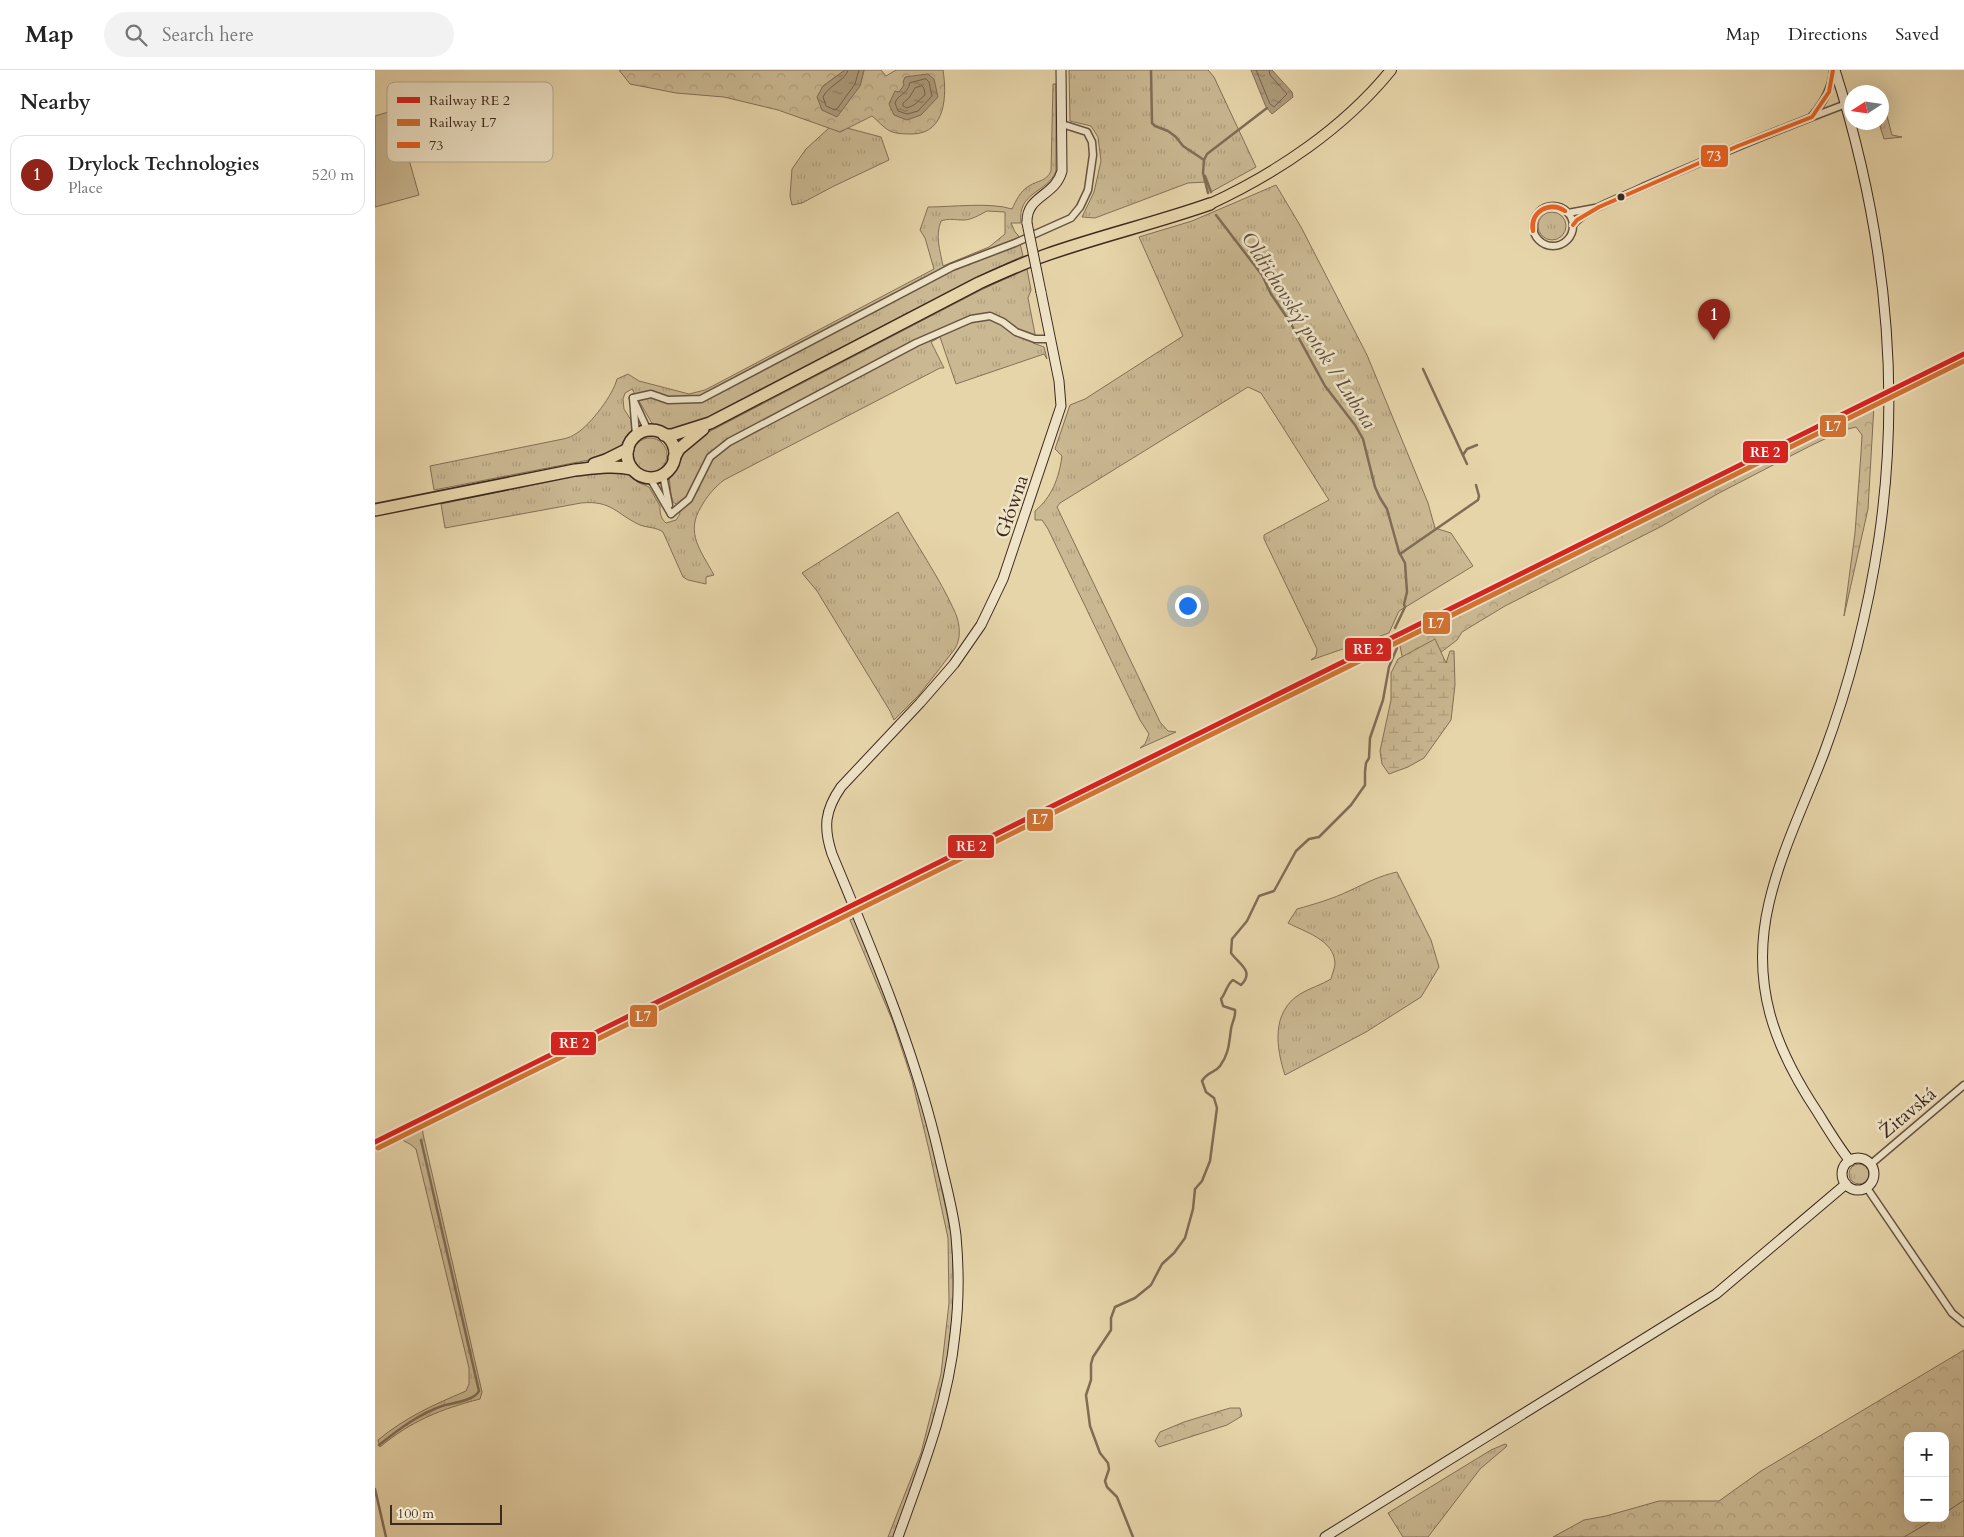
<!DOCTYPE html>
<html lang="en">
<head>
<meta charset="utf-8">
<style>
  :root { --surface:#fff; --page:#f2f2f2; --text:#222; --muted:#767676; --line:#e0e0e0; --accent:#8f2418 }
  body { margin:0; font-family:Cardo,serif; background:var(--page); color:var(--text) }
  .controls { position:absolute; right:15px; bottom:15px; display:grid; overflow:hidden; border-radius:10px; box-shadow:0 5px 20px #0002 }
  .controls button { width:45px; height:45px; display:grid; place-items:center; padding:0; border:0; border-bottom:1px solid var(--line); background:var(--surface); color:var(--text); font:25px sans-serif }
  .compass { position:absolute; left:1469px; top:15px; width:45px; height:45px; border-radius:50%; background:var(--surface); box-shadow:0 5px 20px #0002; rotate:258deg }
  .scale { position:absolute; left:15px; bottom:12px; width:112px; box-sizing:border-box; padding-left:5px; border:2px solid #3c291f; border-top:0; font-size:14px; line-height:18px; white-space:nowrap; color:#3c291f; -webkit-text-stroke:4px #efe4c8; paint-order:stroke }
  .you { position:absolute; left:812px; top:535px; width:18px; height:18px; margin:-12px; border:4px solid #fff; border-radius:50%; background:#1a73e8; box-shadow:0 0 0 8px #1a73e833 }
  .badge { display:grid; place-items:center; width:32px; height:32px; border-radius:50%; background:var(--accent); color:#fff; font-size:16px; font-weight:700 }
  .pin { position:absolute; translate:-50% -41px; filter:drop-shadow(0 1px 2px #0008) }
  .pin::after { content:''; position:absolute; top:26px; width:18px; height:15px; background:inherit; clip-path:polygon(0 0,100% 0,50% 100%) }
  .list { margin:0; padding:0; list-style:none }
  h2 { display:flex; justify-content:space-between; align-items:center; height:65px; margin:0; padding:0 20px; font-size:21px }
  h2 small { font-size:16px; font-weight:400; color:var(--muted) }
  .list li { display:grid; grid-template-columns:32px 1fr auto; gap:15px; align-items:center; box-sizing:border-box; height:80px; margin:0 10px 10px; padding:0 10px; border:1px solid var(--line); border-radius:15px }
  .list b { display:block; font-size:19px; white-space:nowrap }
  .list p { margin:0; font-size:16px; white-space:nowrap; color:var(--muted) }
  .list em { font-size:16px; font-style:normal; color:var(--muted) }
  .icon { flex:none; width:28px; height:28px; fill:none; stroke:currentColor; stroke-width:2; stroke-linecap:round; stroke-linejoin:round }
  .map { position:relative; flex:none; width:1589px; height:1467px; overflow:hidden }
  header { display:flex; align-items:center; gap:30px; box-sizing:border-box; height:70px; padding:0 25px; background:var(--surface); border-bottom:1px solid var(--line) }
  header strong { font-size:24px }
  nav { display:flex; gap:28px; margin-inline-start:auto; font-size:18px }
  .search { width:350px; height:45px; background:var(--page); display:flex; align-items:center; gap:12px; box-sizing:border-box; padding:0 18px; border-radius:28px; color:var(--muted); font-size:19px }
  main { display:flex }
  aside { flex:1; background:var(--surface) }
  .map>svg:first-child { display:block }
</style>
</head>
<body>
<header>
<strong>Map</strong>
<div class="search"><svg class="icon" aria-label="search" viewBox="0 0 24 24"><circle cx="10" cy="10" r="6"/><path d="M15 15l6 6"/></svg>Search here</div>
<nav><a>Map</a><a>Directions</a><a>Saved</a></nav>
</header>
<main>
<aside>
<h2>Nearby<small></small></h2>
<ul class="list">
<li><span class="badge">1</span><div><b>Drylock Technologies</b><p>Place</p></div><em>520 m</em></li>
</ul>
</aside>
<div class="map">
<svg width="1589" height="1467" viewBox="0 0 1589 1467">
  <defs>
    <pattern id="grass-tufts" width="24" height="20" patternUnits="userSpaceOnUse" patternTransform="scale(1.25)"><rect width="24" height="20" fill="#cab892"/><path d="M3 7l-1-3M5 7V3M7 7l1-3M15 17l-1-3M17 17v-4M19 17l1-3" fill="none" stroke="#ae9e7d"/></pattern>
    <pattern id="forest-crowns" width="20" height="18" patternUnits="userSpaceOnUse" patternTransform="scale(1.25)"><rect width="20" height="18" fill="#cab892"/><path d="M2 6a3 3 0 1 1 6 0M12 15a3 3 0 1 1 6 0" fill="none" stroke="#ae9e7d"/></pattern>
    <pattern id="wetland-marsh" width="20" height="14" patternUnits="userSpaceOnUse" patternTransform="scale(1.25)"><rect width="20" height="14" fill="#cab892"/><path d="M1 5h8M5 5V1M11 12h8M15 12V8" fill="none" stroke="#ae9e7d"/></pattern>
    <pattern id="water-ripples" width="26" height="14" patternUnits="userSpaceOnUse" patternTransform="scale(1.25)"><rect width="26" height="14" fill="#ad9b7b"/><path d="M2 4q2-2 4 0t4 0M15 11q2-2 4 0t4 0" fill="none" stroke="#8e7e64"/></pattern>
  </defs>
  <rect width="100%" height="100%" fill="#e7d5aa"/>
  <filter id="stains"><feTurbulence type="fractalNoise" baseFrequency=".004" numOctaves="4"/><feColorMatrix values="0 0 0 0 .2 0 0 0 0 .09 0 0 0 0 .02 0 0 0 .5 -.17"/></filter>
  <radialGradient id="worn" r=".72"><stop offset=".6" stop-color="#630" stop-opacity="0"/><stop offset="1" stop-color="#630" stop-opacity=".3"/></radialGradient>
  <g fill="url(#grass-tufts)" stroke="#837058" fill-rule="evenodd">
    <polygon points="694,0 833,0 839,7 881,97 836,122 832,112 813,113 720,148 707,147 719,122 726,91 723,67 716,56 695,51"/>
    <path d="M678,14h3v87c-8,22 -39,20 -35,52h-10l4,9 3,3 5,21 -41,19 -76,39 -215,112 -20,5 -18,-6 -21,-36 -7,4 -2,6 1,10 7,11 1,11 -13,19 -20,8 -165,32 -4,-24 133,-27c5,-1 10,-3 14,-6 14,-9 36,-38 40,-54l11,-5 11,7 50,13 16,-4 229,-121 -9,-31 -5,-8 8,-23c24,0 62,-5 84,2 4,-8 8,-18 17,-23 9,-6 17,-4 22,-15zM612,141l18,1v22l-16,13 -46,19c-3,-16 -8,-30 -2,-45 8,-3 14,-1 22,-1 9,0 16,-5 24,-9z"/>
    <polygon points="1507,27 1517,65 1527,67 1509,69 1504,53 1506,52"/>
    <polygon points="455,57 465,62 472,58 506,67 514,90 459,116 427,133 417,135 415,126 417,99 431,79"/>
    <path d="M901,115l25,42 66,128 61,148 7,25 16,5 22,33 -74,45 -10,22 -78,27 5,-4 1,-7 -53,-110v-4l65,-35 -68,-107 -13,-6 -188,116 -3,4 103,215 8,9 8,1 -36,16 5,-4 4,-10 -9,-14 -92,-191 -6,-9h-7v-9c17,-14 24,-33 27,-55l-7,-7 15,-44 15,-6 98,-63 -44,-99 53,-16z"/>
    <circle cx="1177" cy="156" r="14"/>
    <path d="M652,199l4,21 -3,8 7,36 -2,9 11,4 3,12 -3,-5 -88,30 -16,-47 -9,5 13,26h-4l-216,112c-10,8 -17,16 -23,27 -16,26 0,44 13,68l-8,2v7l-18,-4 -5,-3 -20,-45c-7,-5 -15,-4 -23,-7 -24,-11 -28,-25 -59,-22l-136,25 -4,-24 163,-34 23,2 10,10 12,5 11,19c0,6 0,12 6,17l10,-3 4,-6 -2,-9 -5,-3 -2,-7 -2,-19 7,-10 3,-14 18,-14 284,-148z"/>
    <circle cx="275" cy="385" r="17"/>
    <path d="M523,442c18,32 41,65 56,98 6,12 8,29 0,40l-35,45 -25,25 -4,-9 -73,-120 -15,-18z"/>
    <path d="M1022,802l34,68 8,27 -18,30 -55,35 -81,43c-9,-27 -14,-63 15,-81 10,-6 21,-9 31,-15 1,-5 4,-11 4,-16 -1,-23 -30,-31 -47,-40l9,-14c18,-5 35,-10 52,-18 17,-8 30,-15 48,-19z"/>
    <polygon points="480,848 522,952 541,1009 558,1078 577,1168 579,1234 570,1306 550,1386 521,1467 513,1467 546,1383 566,1304 574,1233 573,1168 554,1080 537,1010 518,952 475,850"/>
    <path d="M47,1052l1,12 59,258 -2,7c-39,10 -69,22 -100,48l-2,-7c28,-23 55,-35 88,-49l3,-7v-16l-53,-219 -6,-5 -6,-3 -4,-7z"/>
    <circle cx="1484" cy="1104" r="10"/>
    <polygon points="1130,1374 1132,1375 1131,1377 1105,1399 1053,1467 1028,1467 1013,1443 1116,1380"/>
    <polygon points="1589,1430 1589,1467 1529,1467 1561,1448 1570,1448 1570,1443"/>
  </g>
  <g fill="url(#forest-crowns)" stroke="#837058">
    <path d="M244,0h226l-22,16h37l4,-16h17l5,6 10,-6h47c4,25 3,63 -30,64 -7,0 -17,0 -23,-3 -6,-3 -13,-11 -18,-15l-32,16 -62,-22 -54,-13 -48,-4 -46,-9z"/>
    <polygon points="1499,335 1493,439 1469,546 1480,463 1486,383 1487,365 1481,357 1469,360 1437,375 1344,423 1287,456 1130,536 1087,562 1082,570 1061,586 1028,591 1024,571"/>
    <polygon points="1589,1280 1589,1430 1570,1443 1570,1366 1533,1366 1533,1448 1561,1448 1529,1467 1178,1467 1209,1450 1231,1446 1284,1431 1344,1431 1386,1401"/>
    <polygon points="855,1338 865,1338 867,1346 852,1355 784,1377 780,1371 785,1362 809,1352"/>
  </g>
  <polygon fill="url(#wetland-marsh)" stroke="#837058" points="1060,569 1071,593 1075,581 1079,581 1080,615 1076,650 1049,688 1033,697 1014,704 1007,694 1005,681 1016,630 1016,603 1023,589"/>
  <polygon fill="#cab892" stroke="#837058" points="20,40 44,125 0,137 0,46"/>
  <g fill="url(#water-ripples)" stroke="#806d56">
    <polygon points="470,0 489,0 485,16 462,47 447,40 442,27 448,16"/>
    <polygon points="876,0 897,0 917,22 918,27 897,44 891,37"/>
    <polygon points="553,4 559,9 563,27 546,45 532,50 519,45 514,34 520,21 524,22 529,15 528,12 530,7"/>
  </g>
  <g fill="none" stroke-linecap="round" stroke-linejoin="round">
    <g stroke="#74624d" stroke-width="1">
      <path d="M473,0c-2,10 -19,15 -25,27l3,9 9,4 2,-1 18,-25 4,-14"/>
      <polyline points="881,0 895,34 899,37 912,24 895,5 894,0"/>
      <path d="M551,9l3,3 3,14 -14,15 -11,3 -9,-3 -3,-8c3,-9 12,-8 15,-20z"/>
      <polygon points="547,16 549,18 550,25 539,35 532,38 528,36 528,33 534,28 540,18"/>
    </g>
    <g stroke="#806d56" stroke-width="2.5">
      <polyline points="776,0 777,53 780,56 793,61 801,67 808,76 829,90 828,103 833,123"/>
      <polyline points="829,90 832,84 892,38"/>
      <polyline points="830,106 836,122"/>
      <polyline points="841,145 887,205 896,224 915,252 950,316 980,355 988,369 1000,417 1005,428 1012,439 1024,482 1030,493 1032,522 1029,534 1030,537 1020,558"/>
      <polyline points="1048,299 1092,394"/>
      <polyline points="1088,385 1092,379 1102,375"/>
      <polyline points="1025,484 1103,430 1104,426 1101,415"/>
      <path d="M4,1375c20,-16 41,-32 66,-40 9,-2 30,-5 34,-14l-58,-251"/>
      <polyline points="0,1419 11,1467"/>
      <path d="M758,1467l-16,-40 -10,-10 -2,-6 4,-12 -1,-6 -8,-10 -10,-27 -4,-31 5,-15v-16l2,-7 18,-27v-12l4,-11 20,-9 16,-13 11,-21 12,-11 11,-15 8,-29 2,-20 7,-8 8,-20 7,-53 -3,-10 -8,-6 -4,-11c6,-10 13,-8 18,-15 9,-12 9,-23 11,-37 1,-7 5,-12 4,-19l-12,-4 -2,-7c5,-6 6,-15 12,-19l8,5c14,-14 -2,-21 -10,-32l1,-14 15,-18 12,-25 15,-5 22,-40 13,-12 10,-2 32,-32 14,-20v-13l1,-9 3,-5 1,-20 13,-38 6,-33 8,-19"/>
    </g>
    <g stroke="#675442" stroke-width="9">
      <g id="street">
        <path d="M1437,46c12,-14 20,-28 21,-46"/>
        <circle cx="1178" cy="156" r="20"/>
        <polyline points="1193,143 1220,138"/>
        <path d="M1198,155c14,-17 50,-28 70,-38 67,-29 134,-57 203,-83"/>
        <polyline points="258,328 276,324 293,330 326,329 577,197 640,173 696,148 705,137 713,120 718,85 717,72 712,62 687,54"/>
        <polyline points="258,328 261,365"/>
        <polyline points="259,331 273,361"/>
        <polyline points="288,405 294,435"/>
        <polyline points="275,408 296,444"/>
        <polyline points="296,444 314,429 335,387 354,372 541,273 596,249 615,246 628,252 641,262 660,269 676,269"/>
        <polyline points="1496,1094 1589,1015"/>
        <polyline points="1492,1118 1577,1243 1589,1253"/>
      </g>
    </g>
    <g stroke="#3c291f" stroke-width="11">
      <g id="secondary">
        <path d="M1460,0c48,151 67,310 44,468 -11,73 -29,145 -55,215 -19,50 -43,98 -55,150 -19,81 5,144 49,210 10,16 20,33 32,48"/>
        <path d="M652,153c-1,-28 28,-26 35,-52l-1,-101"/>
        <circle cx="1483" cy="1104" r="16"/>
        <path d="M523,1467c24,-67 50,-132 57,-203 4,-32 4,-65 1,-98 -3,-27 -11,-54 -17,-81 -24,-104 -66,-203 -107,-301 -9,-27 -7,-44 9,-67l79,-84 34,-39 27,-39 22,-46 58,-173 -2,-25 -18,-89"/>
        <polyline points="950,1467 1341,1224 1471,1114"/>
      </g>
    </g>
    <g stroke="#3c291f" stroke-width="12">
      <path id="primary" d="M835,134c67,-31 134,-76 181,-134"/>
    </g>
    <g stroke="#3c291f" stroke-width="14">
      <g id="highway">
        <circle cx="276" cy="384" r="24"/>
        <path d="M289,365h8l38,-12 269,-140c22,-10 44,-20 67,-28 54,-19 110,-32 164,-51"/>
        <polyline points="299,388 304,379 328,359"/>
        <polyline points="219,394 231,390 253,379"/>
        <path d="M0,440l200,-40c19,-2 38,-5 57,-1"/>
      </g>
    </g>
    <use href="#street" stroke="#efe4c8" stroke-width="6"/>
    <use href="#secondary" stroke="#efe4c8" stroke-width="9"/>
    <use href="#primary" stroke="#e7d5aa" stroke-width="10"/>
    <use href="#highway" stroke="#e7d5aa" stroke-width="11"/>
    <g stroke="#3c291f" stroke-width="11" stroke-linecap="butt">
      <polyline id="secondary-bridge" points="652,153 666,222"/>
    </g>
    <use href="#secondary-bridge" stroke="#efe4c8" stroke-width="9"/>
    <g stroke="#efe4c8" stroke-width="8">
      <g id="bus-1">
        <polyline points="1198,155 1202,150 1224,137 1363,76 1437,47 1454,22 1458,0"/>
        <path d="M1158,161c-5,-18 17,-32 32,-20"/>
        <path d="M1158,161c-2,-20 15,-29 32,-20"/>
      </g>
    </g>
    <use href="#bus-1" stroke="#e96222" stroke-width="4"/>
    <g stroke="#efe4c8" stroke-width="9">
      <polyline id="rail-1" points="0,1072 1589,284"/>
    </g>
    <g stroke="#efe4c8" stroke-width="9">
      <polyline id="rail-2" points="3,1078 1589,291"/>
    </g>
    <use href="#rail-1" stroke="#d7221f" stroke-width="5"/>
    <use href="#rail-2" stroke="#d27333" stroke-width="5"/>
  </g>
  <circle fill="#3c291f" stroke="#efe4c8" stroke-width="2" cx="1246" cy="127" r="4.5"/>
  <g text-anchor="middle" stroke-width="5" stroke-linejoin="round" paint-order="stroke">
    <g font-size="19" fill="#3c291f" stroke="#efe4c8">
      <text transform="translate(636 436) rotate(-71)" y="7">Główna</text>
      <text transform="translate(1532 1042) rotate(-40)" y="7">Žitavská</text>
    </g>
    <g font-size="20" font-style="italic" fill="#5e4b3b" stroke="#efe4c8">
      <text transform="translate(934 260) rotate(57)" y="7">Oldřichovský potok / Lubota</text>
    </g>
  </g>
  <rect x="12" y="12" width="166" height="80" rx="8" fill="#efe4c8" stroke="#b9ac95" stroke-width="1"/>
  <rect x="22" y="27" width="23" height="6" fill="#d7221f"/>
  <rect x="22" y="49" width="23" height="7" fill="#d27333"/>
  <rect x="22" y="72" width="23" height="6" fill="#e96222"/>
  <g font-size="14" fill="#3c291f">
    <text x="54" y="35">Railway RE 2</text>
    <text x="54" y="57">Railway L7</text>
    <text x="54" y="80">73</text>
  </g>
  <g stroke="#efe4c8" stroke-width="2">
    <rect x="1325" y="74" width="29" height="24" rx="5" fill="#e96222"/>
    <rect x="1444" y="344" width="28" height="24" rx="5" fill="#d27333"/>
    <rect x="1367" y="370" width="47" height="24" rx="5" fill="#d7221f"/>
    <rect x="1047" y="541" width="29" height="24" rx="5" fill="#d27333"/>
    <rect x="969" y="567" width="48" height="25" rx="5" fill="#d7221f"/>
    <rect x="651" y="738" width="28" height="24" rx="5" fill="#d27333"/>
    <rect x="572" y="764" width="48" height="25" rx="5" fill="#d7221f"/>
    <rect x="254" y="934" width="29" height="24" rx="5" fill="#d27333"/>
    <rect x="175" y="961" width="47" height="25" rx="5" fill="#d7221f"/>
  </g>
  <g font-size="14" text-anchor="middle" font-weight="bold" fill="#fff">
    <text x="1339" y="91">73</text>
    <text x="1458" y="361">L7</text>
    <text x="1390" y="387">RE 2</text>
    <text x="1061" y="558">L7</text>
    <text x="993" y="584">RE 2</text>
    <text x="665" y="754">L7</text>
    <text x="596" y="781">RE 2</text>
    <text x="268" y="951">L7</text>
    <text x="199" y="978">RE 2</text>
  </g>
  <rect width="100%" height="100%" filter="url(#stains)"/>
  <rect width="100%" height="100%" fill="url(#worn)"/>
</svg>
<div class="controls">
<button>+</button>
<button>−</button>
</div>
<svg class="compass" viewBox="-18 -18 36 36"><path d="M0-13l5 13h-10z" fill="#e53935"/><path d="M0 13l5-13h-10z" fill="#767676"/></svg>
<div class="scale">100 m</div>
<div class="you"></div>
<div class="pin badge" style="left:1339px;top:270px">1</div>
</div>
</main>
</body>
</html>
